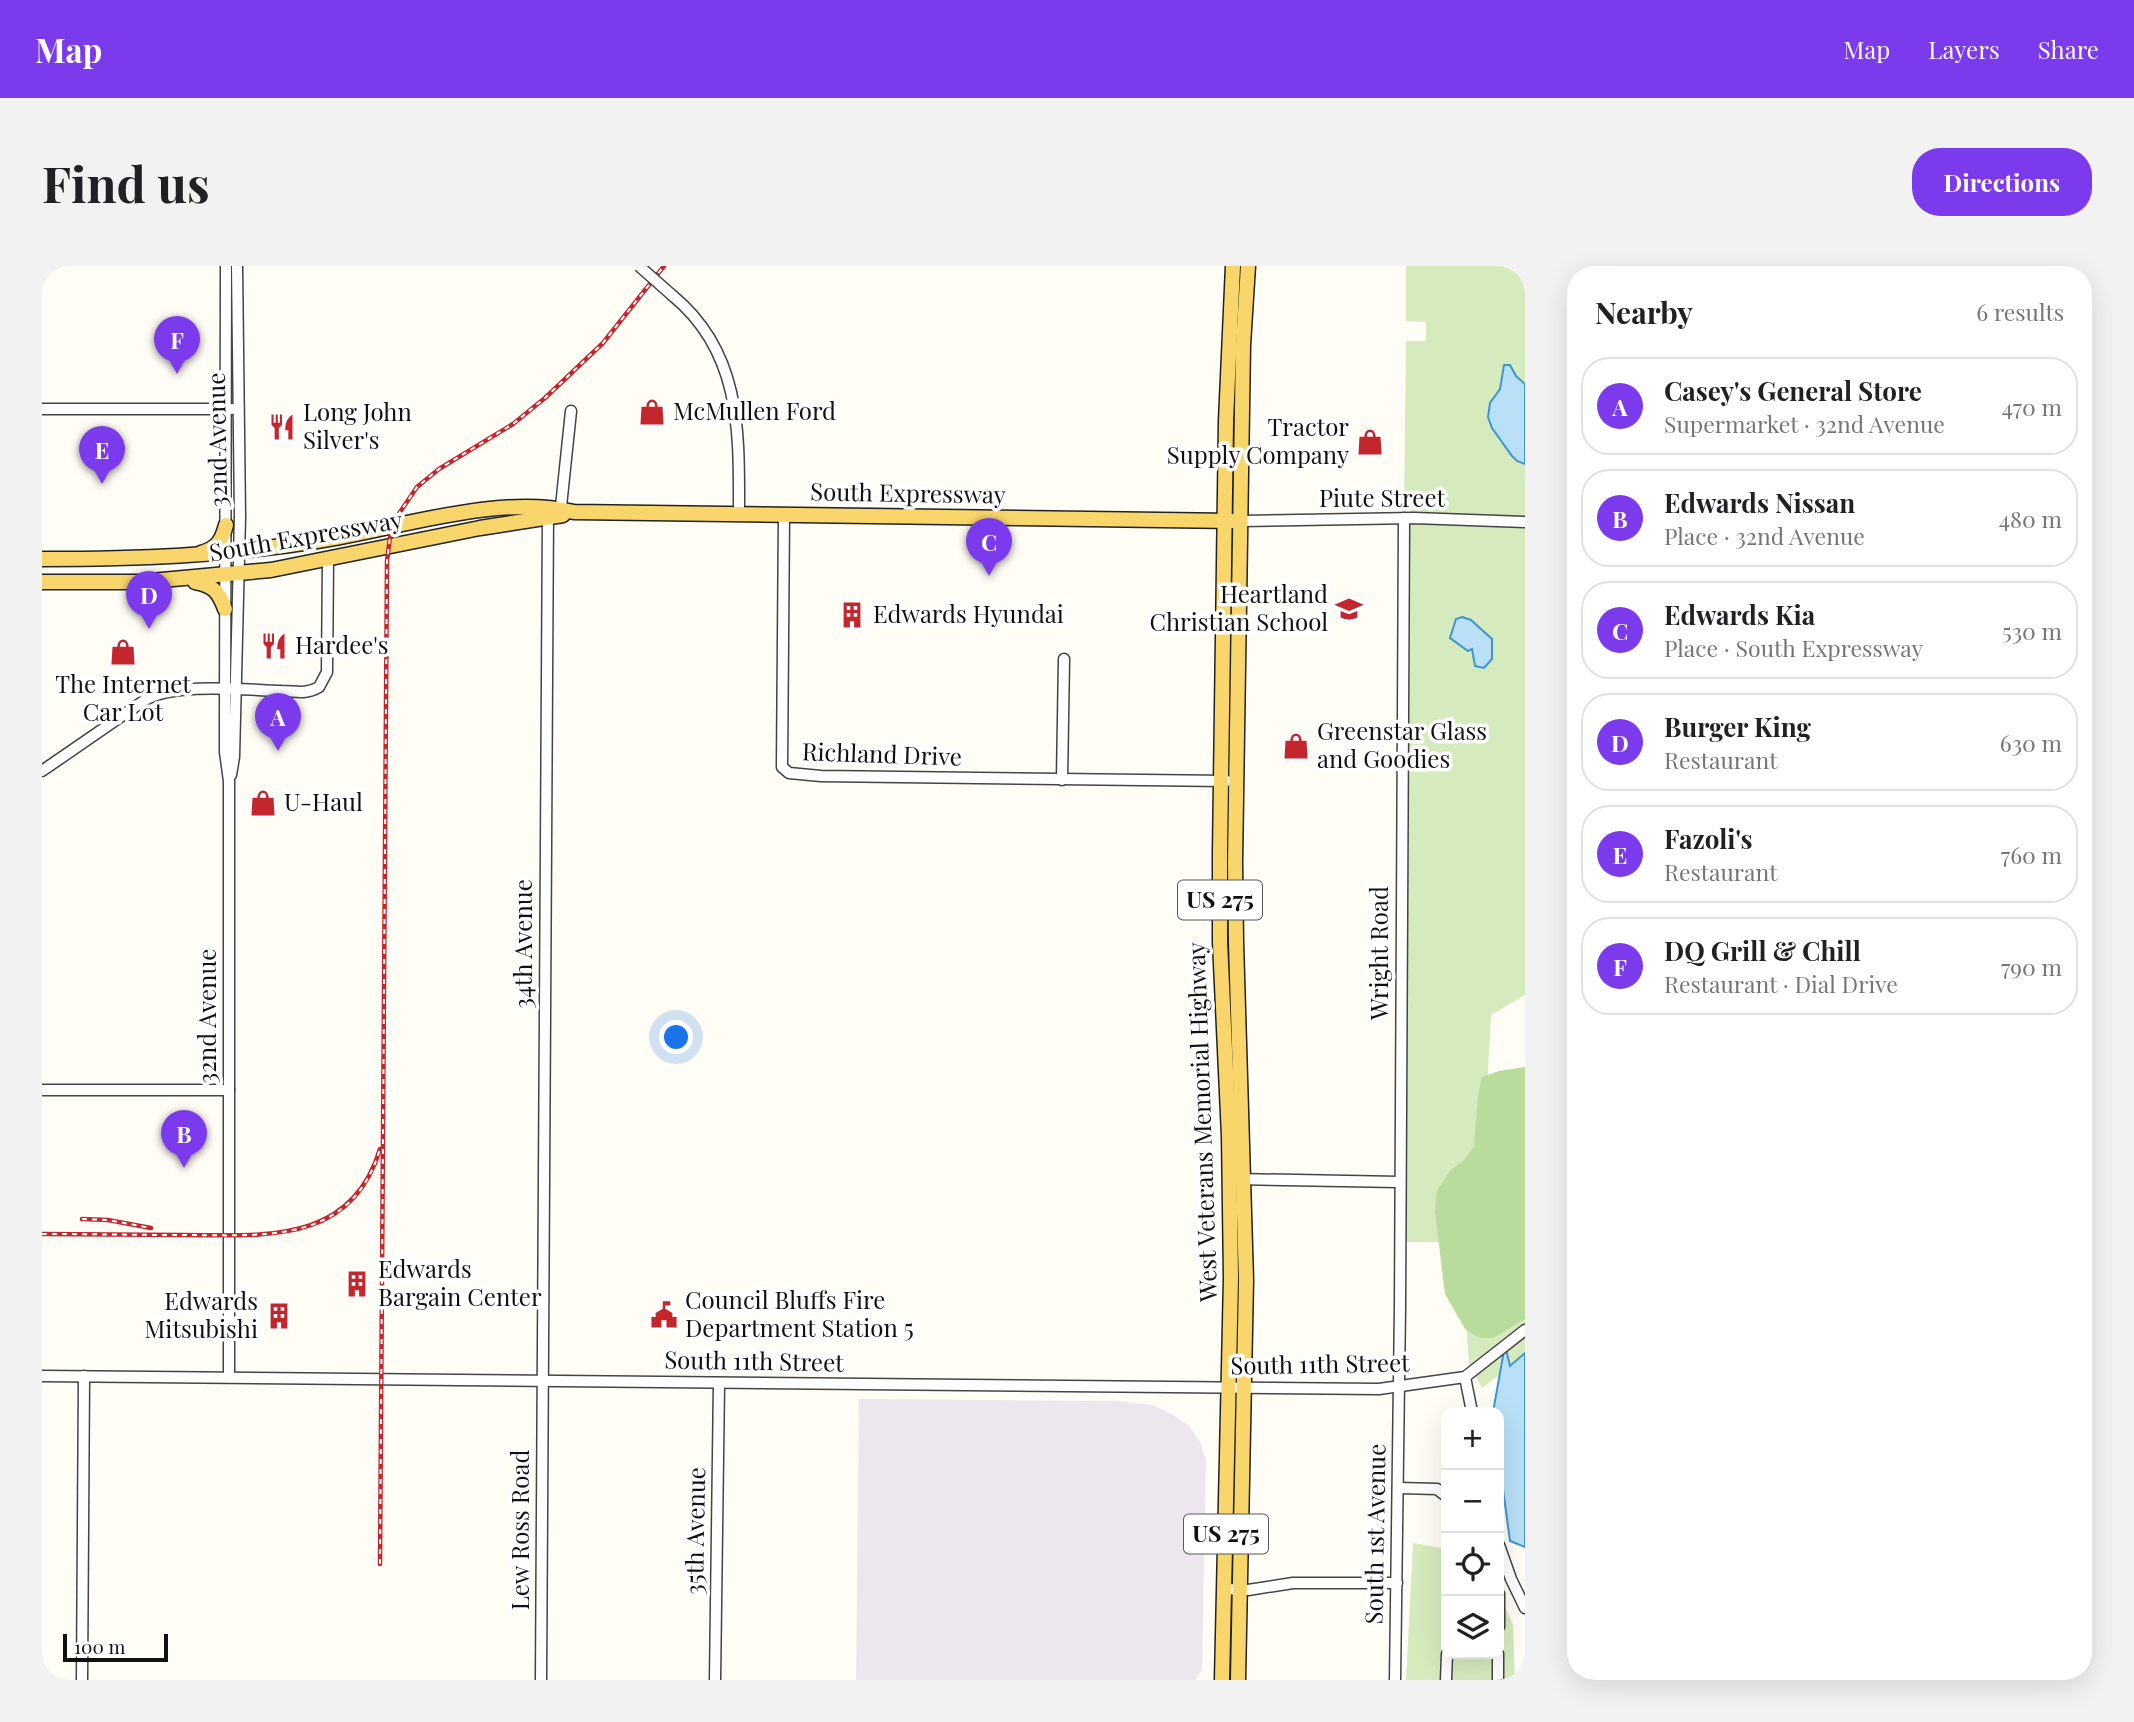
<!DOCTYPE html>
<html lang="en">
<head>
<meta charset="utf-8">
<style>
  :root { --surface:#fff; --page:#f2f2f2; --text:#202124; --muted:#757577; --line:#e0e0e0; --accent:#7c3aed }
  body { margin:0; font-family:"Playfair Display",serif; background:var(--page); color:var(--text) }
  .controls { position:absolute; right:21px; bottom:21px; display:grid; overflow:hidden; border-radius:14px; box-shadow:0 7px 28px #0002 }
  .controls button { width:63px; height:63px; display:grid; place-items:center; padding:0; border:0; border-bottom:2px solid var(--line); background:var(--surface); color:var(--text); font:35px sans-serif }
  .scale { position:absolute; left:21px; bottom:18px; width:105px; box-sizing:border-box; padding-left:7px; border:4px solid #111; border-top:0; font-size:19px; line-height:24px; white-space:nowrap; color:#111; -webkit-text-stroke:5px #fff; paint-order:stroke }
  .you { position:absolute; left:635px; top:772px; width:24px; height:24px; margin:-18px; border:5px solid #fff; border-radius:50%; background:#1a73e8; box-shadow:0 0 0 10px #1a73e833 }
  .badge { display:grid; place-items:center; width:46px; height:46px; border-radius:50%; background:var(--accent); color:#fff; font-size:23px; font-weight:700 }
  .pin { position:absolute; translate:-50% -58px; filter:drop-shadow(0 2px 4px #0008) }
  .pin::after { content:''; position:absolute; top:37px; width:24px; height:21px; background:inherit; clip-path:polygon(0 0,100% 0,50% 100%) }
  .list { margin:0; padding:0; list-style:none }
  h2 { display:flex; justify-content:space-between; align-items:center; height:91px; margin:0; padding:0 28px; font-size:30px }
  h2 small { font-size:23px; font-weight:400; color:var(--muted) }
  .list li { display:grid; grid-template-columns:46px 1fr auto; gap:21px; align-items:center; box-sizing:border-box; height:98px; margin:0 14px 14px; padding:0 14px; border:2px solid var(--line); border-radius:28px }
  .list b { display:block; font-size:26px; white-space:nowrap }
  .list p { margin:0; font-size:23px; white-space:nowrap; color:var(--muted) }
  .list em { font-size:23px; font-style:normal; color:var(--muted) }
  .icon { flex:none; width:38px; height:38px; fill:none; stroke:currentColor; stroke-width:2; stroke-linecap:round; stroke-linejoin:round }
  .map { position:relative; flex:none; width:1483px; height:1414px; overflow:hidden; border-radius:28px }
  header { display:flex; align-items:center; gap:42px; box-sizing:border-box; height:98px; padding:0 35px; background:var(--accent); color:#fff }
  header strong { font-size:33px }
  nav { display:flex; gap:38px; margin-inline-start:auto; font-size:24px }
  .intro { display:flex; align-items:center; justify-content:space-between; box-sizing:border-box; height:168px; padding:0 42px }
  h1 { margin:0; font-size:49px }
  .button { padding:18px 32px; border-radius:28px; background:var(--accent); color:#fff; font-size:24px; font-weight:700 }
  main { display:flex; gap:42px; padding:0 42px }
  aside { flex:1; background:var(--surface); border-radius:28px; box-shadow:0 7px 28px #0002 }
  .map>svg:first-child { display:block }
</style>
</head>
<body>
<header>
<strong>Map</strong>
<nav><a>Map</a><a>Layers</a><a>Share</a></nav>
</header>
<div class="intro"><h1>Find us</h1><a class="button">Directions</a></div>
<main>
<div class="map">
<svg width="1483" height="1414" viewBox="0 0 1483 1414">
  <rect width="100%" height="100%" fill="#fffdf5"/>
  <polygon fill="#eee6ef" points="817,1133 1075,1135 1110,1139 1130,1148 1147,1160 1159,1178 1164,1195 1160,1404 1153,1414 814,1414"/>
  <g fill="#d5ebbd">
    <polygon points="1364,0 1483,0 1483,729 1449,749 1443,861 1483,825 1483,1089 1440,1122 1427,1098 1418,976 1362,976 1368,240 1362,240 1364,75 1384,75 1384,56 1364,55"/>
    <polygon points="1371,1277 1404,1283 1404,1388 1457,1388 1457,1327 1471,1359 1473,1414 1364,1414"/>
  </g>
  <polygon fill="#b9dc9c" points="1483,801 1483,1053 1451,1072 1437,1072 1423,1063 1403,1028 1393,946 1395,924 1409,904 1423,893 1432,880 1436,830 1440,811 1457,805"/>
  <g fill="#b9e0f7" stroke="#3f96cf" stroke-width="2">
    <polygon points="1462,99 1468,99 1474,110 1483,118 1483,198 1475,195 1470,190 1450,162 1446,151 1448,137 1458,123"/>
    <polygon points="1420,351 1429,354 1450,373 1450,393 1442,402 1433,400 1430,383 1426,385 1408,372 1414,353"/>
    <polygon points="1463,1079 1468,1100 1483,1087 1483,1281 1468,1275 1457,1194 1457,1146 1451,1146"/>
  </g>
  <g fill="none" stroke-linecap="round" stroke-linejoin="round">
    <g stroke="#444" stroke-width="13">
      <g id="minor">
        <polyline points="184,0 183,454 183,486 187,515 187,1111"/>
        <path d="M631,30c69,57 66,137 66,218"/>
        <polyline points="0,143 190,143"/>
        <polyline points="742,248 740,501 747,507 779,510 1185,515"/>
        <polyline points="518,250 529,145"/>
        <polyline points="1198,255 1372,252 1483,256"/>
        <path d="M0,505l103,-71c31,-18 99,-10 137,-9 13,0 24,4 37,-4l8,-15 1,-112"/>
        <polyline points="189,509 192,491 198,251 195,0"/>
        <polyline points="1020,514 1022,393"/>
        <polyline points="0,824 187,824"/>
        <polyline points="1194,913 1357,916"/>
        <polyline points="0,1110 1337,1123 1423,1111 1483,1064"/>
        <polyline points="1423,1111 1430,1146"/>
        <polyline points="1356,1222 1395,1223 1404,1230"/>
        <polyline points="1457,1279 1469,1313 1483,1342"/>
        <polyline points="1182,1323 1206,1324 1251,1317 1355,1317"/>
        <polyline points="1457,1328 1457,1361"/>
        <polyline points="40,1414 42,1110"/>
        <polyline points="499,1414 506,245"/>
        <polyline points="673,1414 677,1117"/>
        <polyline points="1353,1414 1358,1041 1362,252"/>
        <polyline points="1404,1414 1405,1388"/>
        <polyline points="1456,1414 1456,1388"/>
      </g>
    </g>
    <g stroke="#222" stroke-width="17">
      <g id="major">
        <path d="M159,287c17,-5 21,-13 25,-28"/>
        <path d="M0,293c95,0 181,-3 275,-18 80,-12 178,-47 257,-29l659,9"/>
        <polyline points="0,316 98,316 229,304 438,262 521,249"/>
        <path d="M153,316c18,3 24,10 30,27"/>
        <polyline points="1180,1414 1189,1012 1187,870 1178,676 1178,586 1184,155 1191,0"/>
        <polyline points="1196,1414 1204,1014 1194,676 1193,596 1201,79 1206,0"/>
      </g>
    </g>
    <use href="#minor" stroke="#fff" stroke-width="10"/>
    <use href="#major" stroke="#f9d66b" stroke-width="14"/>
    <g stroke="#c4262e" stroke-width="4.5">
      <g id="rail">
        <polyline points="40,953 66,954 109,962"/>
        <path d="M0,968c47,0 93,1 140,1 80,0 169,11 198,-86"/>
        <polyline points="338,1298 345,295 348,271 354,252 375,221 397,203 471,158 503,132 561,77 622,0"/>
      </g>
    </g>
    <use href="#rail" stroke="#fff" stroke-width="2" stroke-dasharray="5" stroke-linecap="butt"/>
    <g stroke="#444" stroke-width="13" stroke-linecap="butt">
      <polyline id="minor-bridge" points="597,0 631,30"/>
    </g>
    <use href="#minor-bridge" stroke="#fff" stroke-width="10"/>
  </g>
  <defs>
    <g id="shop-bare" transform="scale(2.1)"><path d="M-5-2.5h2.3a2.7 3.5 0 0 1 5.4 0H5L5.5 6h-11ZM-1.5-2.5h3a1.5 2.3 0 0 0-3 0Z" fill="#c4262e" stroke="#fff" stroke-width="2.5" paint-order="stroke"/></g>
    <g id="restaurant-bare" transform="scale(2.1)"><path d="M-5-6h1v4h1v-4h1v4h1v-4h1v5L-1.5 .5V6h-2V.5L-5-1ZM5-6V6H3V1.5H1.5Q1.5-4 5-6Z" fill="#c4262e" stroke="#fff" stroke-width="2.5" paint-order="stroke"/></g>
    <g id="school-bare" transform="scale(2.1)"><path d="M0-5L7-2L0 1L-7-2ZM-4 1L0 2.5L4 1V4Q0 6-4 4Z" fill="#c4262e" stroke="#fff" stroke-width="2.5" paint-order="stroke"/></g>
    <g id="building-bare" transform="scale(2.1)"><path d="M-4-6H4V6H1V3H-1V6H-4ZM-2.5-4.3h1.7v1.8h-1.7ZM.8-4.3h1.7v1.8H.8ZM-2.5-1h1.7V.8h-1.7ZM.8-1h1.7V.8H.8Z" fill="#c4262e" stroke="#fff" stroke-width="2.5" paint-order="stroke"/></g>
    <g id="civic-bare" transform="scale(2.1)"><path d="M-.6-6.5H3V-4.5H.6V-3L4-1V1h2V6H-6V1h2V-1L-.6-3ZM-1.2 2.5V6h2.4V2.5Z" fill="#c4262e" stroke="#fff" stroke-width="2.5" paint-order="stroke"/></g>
  </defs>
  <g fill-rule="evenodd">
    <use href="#shop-bare" x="610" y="146"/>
    <use href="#restaurant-bare" x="240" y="161"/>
    <use href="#shop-bare" x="1328" y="176"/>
    <use href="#school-bare" x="1307" y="343"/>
    <use href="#building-bare" x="810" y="349"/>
    <use href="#restaurant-bare" x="232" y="380"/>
    <use href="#shop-bare" x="81" y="386"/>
    <use href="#shop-bare" x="1254" y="480"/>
    <use href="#shop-bare" x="221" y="537"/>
    <use href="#building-bare" x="315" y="1018"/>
    <use href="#civic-bare" x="622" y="1049"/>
    <use href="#building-bare" x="237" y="1050"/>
  </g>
  <g text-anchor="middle" stroke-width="7" stroke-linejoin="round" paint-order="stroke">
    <g fill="#fff" stroke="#585858" stroke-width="2">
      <rect x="1136" y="614.5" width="84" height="39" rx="5"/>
      <rect x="1142" y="1248.5" width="84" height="39" rx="5"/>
    </g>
    <g font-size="23" font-weight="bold" fill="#111">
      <text x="1178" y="642">US 275</text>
      <text x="1184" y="1276">US 275</text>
    </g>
    <g font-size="24" fill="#111" stroke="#fff" text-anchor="start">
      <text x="631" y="154">McMullen Ford</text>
      <text x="261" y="155">Long John<tspan x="261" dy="28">Silver's</tspan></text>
      <text x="1307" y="170" text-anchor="end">Tractor<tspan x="1307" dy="28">Supply Company</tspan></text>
      <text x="1286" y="337" text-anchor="end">Heartland<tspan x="1286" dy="28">Christian School</tspan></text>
      <text x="831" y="357">Edwards Hyundai</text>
      <text x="253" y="388">Hardee's</text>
      <text x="81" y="427" text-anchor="middle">The Internet<tspan x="81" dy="28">Car Lot</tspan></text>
      <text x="1275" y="474">Greenstar Glass<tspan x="1275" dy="28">and Goodies</tspan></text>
      <text x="242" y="545">U-Haul</text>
      <text x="336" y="1012">Edwards<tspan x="336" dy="28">Bargain Center</tspan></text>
      <text x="643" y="1043">Council Bluffs Fire<tspan x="643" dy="28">Department Station 5</tspan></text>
      <text x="216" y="1044" text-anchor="end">Edwards<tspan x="216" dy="28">Mitsubishi</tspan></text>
    </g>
    <g font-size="24" fill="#111" stroke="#fff">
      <text transform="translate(176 174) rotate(-91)" y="8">32nd Avenue</text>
      <text transform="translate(866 228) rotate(1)" y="8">South Expressway</text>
      <text x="1340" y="241">Piute Street</text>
      <text transform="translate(264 271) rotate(-10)" y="8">South Expressway</text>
      <text transform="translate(840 489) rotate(2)" y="8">Richland Drive</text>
      <text transform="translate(482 678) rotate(-90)" y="8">34th Avenue</text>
      <text transform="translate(1338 687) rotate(-90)" y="8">Wright Road</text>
      <text transform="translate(166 750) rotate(-90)" y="8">32nd Avenue</text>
      <text transform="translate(1161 856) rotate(-92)" y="8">West Veterans Memorial Highway</text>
      <text transform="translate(712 1096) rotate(1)" y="8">South 11th Street</text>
      <text transform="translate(1278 1099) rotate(-1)" y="8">South 11th Street</text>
      <text transform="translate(479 1264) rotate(-90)" y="8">Lew Ross Road</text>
      <text transform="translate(654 1265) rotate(-89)" y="8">35th Avenue</text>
      <text transform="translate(1334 1268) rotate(-89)" y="8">South 1st Avenue</text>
    </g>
  </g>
</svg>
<div class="controls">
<button>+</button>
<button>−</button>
<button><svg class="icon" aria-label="locate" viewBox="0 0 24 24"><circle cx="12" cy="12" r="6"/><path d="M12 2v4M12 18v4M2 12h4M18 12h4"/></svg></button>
<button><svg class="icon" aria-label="layers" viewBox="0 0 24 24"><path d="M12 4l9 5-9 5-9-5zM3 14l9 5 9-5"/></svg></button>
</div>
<div class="scale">100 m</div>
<div class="you"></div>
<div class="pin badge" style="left:236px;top:485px">A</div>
<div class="pin badge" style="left:142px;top:902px">B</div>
<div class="pin badge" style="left:947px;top:310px">C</div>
<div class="pin badge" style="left:107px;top:363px">D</div>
<div class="pin badge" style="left:60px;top:218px">E</div>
<div class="pin badge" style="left:135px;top:108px">F</div>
</div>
<aside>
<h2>Nearby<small>6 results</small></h2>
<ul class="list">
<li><span class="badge">A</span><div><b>Casey's General Store</b><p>Supermarket · 32nd Avenue</p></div><em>470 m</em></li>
<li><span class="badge">B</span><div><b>Edwards Nissan</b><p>Place · 32nd Avenue</p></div><em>480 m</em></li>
<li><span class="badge">C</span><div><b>Edwards Kia</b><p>Place · South Expressway</p></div><em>530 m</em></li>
<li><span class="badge">D</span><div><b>Burger King</b><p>Restaurant</p></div><em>630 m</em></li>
<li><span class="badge">E</span><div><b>Fazoli's</b><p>Restaurant</p></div><em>760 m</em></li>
<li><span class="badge">F</span><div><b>DQ Grill &amp; Chill</b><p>Restaurant · Dial Drive</p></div><em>790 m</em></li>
</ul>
</aside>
</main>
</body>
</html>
